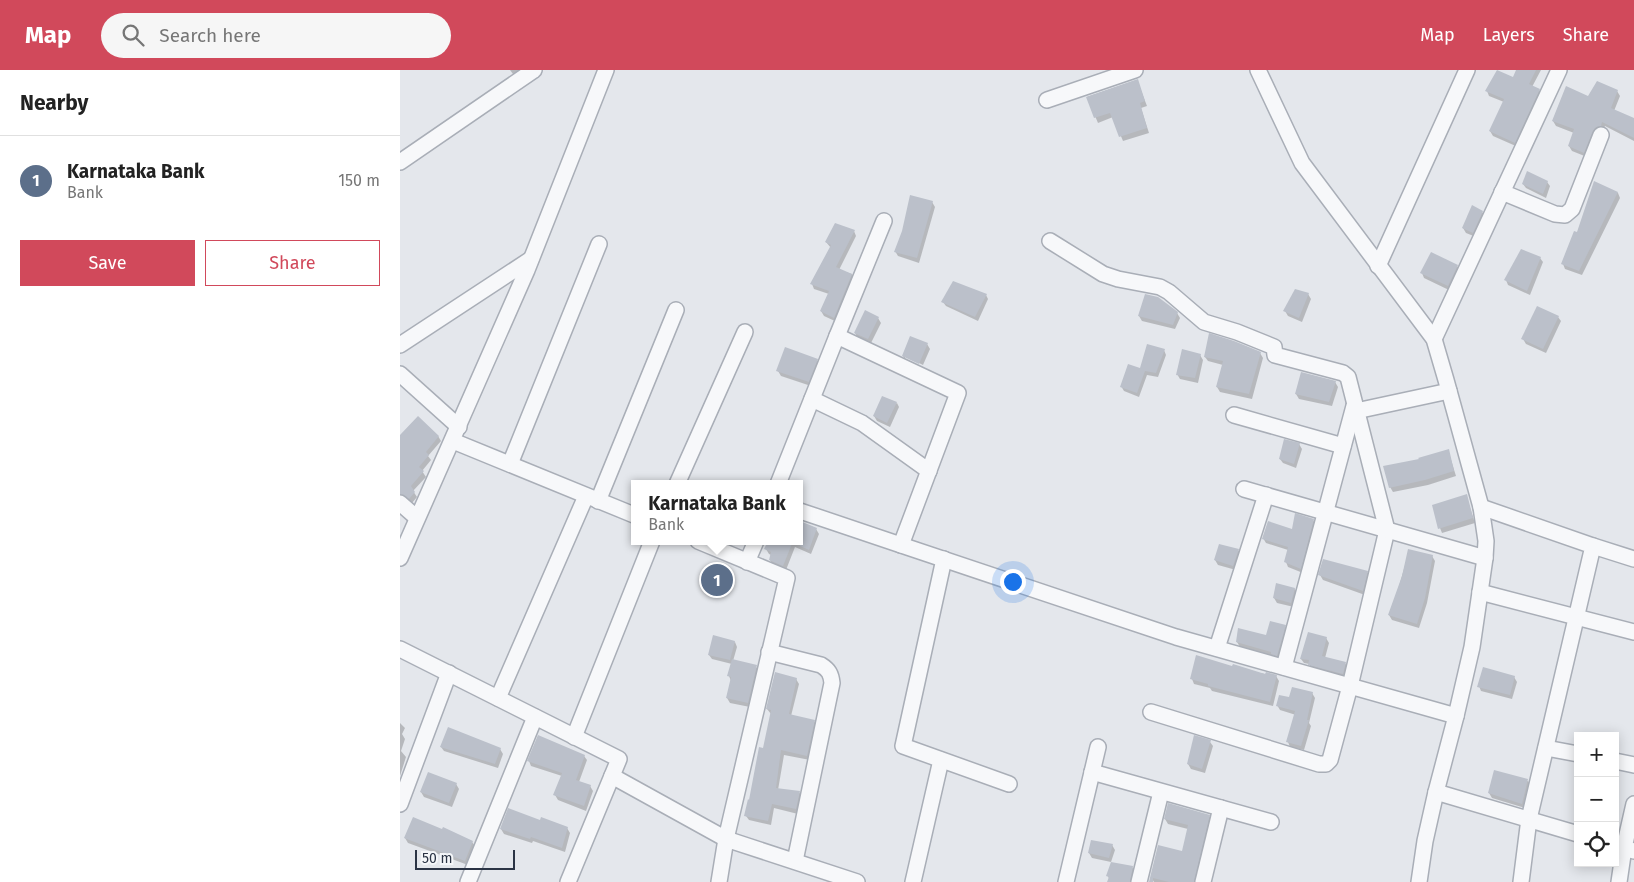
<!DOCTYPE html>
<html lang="en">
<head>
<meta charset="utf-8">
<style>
  :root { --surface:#fff; --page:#f6f6f6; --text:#222; --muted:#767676; --line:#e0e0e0; --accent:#d1495b }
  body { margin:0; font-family:"Fira Sans",sans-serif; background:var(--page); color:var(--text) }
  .controls { position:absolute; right:15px; bottom:15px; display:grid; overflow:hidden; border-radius:0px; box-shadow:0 2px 12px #0003 }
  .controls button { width:45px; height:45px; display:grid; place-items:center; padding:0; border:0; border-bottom:1px solid var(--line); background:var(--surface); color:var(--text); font:25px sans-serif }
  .scale { position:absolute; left:15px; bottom:12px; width:100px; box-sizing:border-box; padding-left:5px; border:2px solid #2b3445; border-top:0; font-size:14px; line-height:18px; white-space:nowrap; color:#2b3445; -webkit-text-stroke:4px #f4f6f9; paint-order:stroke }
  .you { position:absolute; left:612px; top:511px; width:18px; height:18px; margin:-12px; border:4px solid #fff; border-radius:50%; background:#1a73e8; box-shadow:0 0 0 8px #1a73e833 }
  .badge { display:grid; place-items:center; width:32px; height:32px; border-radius:50%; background:var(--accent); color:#fff; font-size:16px; font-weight:700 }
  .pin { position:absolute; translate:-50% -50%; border:2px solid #fff; box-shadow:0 1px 5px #0006 }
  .popup { position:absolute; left:231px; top:410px; width:172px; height:65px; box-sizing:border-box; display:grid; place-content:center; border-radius:0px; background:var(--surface); filter:drop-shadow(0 1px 4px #0005); font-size:16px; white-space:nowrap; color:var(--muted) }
  .popup b { font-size:19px; color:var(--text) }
  .popup::after { content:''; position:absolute; left:50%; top:100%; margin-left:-10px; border:10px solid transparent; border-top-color:var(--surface) }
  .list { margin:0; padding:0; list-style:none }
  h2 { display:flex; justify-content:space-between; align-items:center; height:65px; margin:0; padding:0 20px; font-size:21px }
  h2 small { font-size:16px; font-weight:400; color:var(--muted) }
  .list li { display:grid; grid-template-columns:32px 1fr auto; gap:15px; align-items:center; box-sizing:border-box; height:90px; padding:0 20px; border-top:1px solid var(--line) }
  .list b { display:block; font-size:19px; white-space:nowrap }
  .list p { margin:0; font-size:16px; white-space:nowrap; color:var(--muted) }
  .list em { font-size:16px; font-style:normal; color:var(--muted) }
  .actions { display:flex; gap:10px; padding:15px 20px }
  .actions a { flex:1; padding:11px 0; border:1px solid var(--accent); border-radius:0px; text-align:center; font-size:18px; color:var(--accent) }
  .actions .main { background:var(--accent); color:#fff }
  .icon { flex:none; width:28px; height:28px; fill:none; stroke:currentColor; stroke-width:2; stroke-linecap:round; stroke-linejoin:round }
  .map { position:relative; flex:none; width:1234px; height:812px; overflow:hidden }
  header { display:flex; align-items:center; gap:30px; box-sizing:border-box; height:70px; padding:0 25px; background:var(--accent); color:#fff }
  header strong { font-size:24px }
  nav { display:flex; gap:28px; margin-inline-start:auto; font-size:18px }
  .search { width:350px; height:45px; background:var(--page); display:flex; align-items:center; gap:12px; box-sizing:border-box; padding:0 18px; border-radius:28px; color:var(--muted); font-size:19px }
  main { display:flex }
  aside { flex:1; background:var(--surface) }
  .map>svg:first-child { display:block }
</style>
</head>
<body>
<header>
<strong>Map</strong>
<div class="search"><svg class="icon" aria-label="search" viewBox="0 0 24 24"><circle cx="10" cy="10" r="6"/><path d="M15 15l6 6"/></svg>Search here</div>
<nav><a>Map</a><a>Layers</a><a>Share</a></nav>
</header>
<main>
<aside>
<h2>Nearby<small></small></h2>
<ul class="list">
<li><span class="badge" style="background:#5c6f8a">1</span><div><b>Karnataka Bank</b><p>Bank</p></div><em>150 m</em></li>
</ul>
<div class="actions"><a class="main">Save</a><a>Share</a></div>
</aside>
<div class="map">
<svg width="1234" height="812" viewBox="0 0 1234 812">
  <rect width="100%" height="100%" fill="#e4e7ec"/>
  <g fill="#0003">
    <polygon points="110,0 127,0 116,8"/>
    <polygon points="1118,0 1141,0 1132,17 1139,20 1142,24 1118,77 1093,66 1090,61 1104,32 1089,26 1087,21 1113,8"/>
    <polygon points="737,10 747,36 741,38 749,63 723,71 713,47 698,53 687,27"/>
    <polygon points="1217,21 1220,26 1214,41 1234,50 1234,71 1205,56 1187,87 1172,81 1169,76 1174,63 1156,56 1153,51 1189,28"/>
    <polygon points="1147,112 1150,116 1146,128 1126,118 1123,114"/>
    <polygon points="1195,113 1218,123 1220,128 1182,205 1165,199 1163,194 1177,164"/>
    <polygon points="532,132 535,137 519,193 498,186 495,181"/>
    <polygon points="1082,142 1085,146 1076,167 1066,163 1063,158"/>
    <polygon points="454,161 456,166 439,200 452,204 454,209 437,252 424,246 421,241 429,224 414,219 412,214 431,178 426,172"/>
    <polygon points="1140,188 1143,192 1130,225 1108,215 1106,210"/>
    <polygon points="1057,196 1060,201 1051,221 1024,208 1022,203"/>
    <polygon points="908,224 911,229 902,252 888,246 885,241"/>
    <polygon points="586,225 588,229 578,251 546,236 543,232"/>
    <polygon points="746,225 777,243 780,248 775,259 742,251 739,246"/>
    <polygon points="1158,247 1161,251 1146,283 1126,274 1123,269"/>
    <polygon points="478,248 481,253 471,273 458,268 455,263"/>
    <polygon points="527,274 530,279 523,295 505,286 505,289 522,297 521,298 506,291 503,286"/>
    <polygon points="764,280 766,285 758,307 747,305 739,327 724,321 721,316"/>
    <polygon points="860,283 863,288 852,329 820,322 817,317 823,295 808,291 805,287"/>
    <polygon points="800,285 803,290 798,313 780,309 777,304"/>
    <polygon points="417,290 420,295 411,316 381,306 378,301"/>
    <polygon points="935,312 938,317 932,336 899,329 896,324"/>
    <polygon points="497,333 499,337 490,357 477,351 474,346"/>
    <polygon points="38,366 41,371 28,386 31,390 22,401 26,407 13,421 17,427 12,433 0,423 0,367"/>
    <polygon points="899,374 902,379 896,398 883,393 880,389"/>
    <polygon points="1048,380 1056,406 1028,415 993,422 990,417 1020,390"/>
    <polygon points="299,410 307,414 297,414"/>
    <polygon points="1066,425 1075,453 1042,463 1040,458"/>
    <polygon points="913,450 916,455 903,503 888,497 886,492 888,480 866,473 863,468 893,460"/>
    <polygon points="400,452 416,459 419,464 411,484 395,477 386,500 373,495 370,490 371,485 369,484 366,479 369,471 400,471"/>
    <polygon points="838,480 841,485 836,500 818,495 815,490"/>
    <polygon points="1009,481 1032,486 1035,491 1027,533 1019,558 992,550 989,545 996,527"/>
    <polygon points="967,502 970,507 965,525 923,510 920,505"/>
    <polygon points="895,519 897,524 894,537 877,533 874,528"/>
    <polygon points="885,556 888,561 880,590 875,589 874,586 840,577 837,572 867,566"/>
    <polygon points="926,568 929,573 925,588 945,593 948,598 946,609 912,599 909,594 904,593 901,589"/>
    <polygon points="335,572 337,577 333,591 356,597 359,601 350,637 330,633 327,628 331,611 329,606 332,594 312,589 309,585"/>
    <polygon points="833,598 876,606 879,611 873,636 812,621 810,618 794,614 792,609"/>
    <polygon points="1114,607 1117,612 1112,629 1081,621 1079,616"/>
    <polygon points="396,609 399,614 391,646 414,651 417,656 410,690 384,685 378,720 399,722 402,727 398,744 374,738 371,755 349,750 346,746 364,679 371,644 367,639"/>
    <polygon points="912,623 915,628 909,653 911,656 904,680 890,677 888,672 896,645 880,640 877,635 889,629"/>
    <polygon points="0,653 5,658 2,664 5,669 1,681 6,687 0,706"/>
    <polygon points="810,672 813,676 805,703 791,699 788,694"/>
    <polygon points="41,677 100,679 103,684 98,698 44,681"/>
    <polygon points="184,686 187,690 179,712 190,716 193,721 186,741 158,730 155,725 162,706 131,696 129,691"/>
    <polygon points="1128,711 1130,715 1125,738 1092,728 1089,723"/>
    <polygon points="56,714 59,719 52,737 24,727 21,722"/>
    <polygon points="809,746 812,751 797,812 754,812 751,807 783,782 788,759 768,754 765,749"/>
    <polygon points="141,751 167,758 170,763 165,782 133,771 132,773 104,764 101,759"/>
    <polygon points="5,768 72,772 75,776 68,795 8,773"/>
    <polygon points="712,775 715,780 711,792 692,788 689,783"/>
    <polygon points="732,797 735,802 732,812 708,812 709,809 708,806"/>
  </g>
  <g fill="#bbc0ca">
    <polygon points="1097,0 1113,7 1116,0 1136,0 1129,14 1140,19 1115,73 1089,61 1104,29 1085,21"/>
    <polygon points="738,9 745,31 740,33 747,58 719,67 710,43 694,48 686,27"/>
    <polygon points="1197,11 1218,20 1211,38 1234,48 1234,68 1202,52 1201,56 1196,57 1193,61 1184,83 1168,76 1174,59 1152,51 1166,16 1188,26"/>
    <polygon points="1127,101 1148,111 1143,124 1122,114"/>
    <polygon points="1194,111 1218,122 1179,201 1161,194 1174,161 1177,162"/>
    <polygon points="510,125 533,131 517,188 494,182 502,161"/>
    <polygon points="1072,135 1083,141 1073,163 1062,158"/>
    <polygon points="435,153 455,160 436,197 452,204 434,248 420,241 429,221 410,214 431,175 425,172"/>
    <polygon points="1121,179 1141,187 1127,221 1104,210"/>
    <polygon points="1031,182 1058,195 1048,216 1020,203"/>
    <polygon points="553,211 587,224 575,247 541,232"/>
    <polygon points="895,219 909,223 899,248 883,241"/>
    <polygon points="745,224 758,227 778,242 773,255 738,246"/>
    <polygon points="1137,236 1159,246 1143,279 1121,269"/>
    <polygon points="465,240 479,247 468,269 454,263"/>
    <polygon points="809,263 834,271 861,282 849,324 816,317 823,291 804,287"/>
    <polygon points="510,266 528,273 519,294 502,286"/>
    <polygon points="747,274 765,279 756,303 745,301 737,323 720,317 728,294 740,298"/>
    <polygon points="385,277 418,289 409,312 376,301"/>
    <polygon points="782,279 801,284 795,308 776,305"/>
    <polygon points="901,302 936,311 929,332 895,324"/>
    <polygon points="482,326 497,332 487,353 473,346"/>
    <polygon points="18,346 39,366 26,382 29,385 19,397 24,401 11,416 15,422 9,429 0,424 0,365"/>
    <polygon points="884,369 900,373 894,394 879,389"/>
    <polygon points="1049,379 1054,401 1025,410 989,418 983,396 1019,389 1018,388"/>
    <polygon points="1067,424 1073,448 1038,459 1032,435"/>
    <polygon points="895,443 914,449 901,499 884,492 888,477 862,469 868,451 892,459"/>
    <polygon points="400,451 417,458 409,480 400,476"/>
    <polygon points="368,471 393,471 383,496 369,490 371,482 364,479"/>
    <polygon points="819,474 839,479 833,496 814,490"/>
    <polygon points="1008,479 1033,485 1025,528 1017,554 988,545 1002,506"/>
    <polygon points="923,489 968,501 963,521 918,505"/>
    <polygon points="876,513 895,518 891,533 873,528"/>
    <polygon points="870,551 886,555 877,586 871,584 871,582 836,572 838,558 866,565"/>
    <polygon points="908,562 927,567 922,586 946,592 943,604 908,595 909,590 900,589"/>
    <polygon points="313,565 335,571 330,590 308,585"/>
    <polygon points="796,585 832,596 833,594 865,604 866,602 877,605 870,632 808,616 808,614 790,609"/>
    <polygon points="332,589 357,595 348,633 326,628 331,607 327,606"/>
    <polygon points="1083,597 1115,606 1110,625 1077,617"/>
    <polygon points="375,602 397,608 389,644 415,650 407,686 381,680 376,718 400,721 396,739 372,734 368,751 344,746 348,729 349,730 359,677 363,678 371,640 366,639"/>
    <polygon points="892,617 913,622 907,650 909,650 901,676 886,672 895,641 876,636 879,625 889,627"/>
    <polygon points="48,657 101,678 95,694 40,677"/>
    <polygon points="138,665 185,685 176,710 191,715 184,736 153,725 162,703 127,691"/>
    <polygon points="794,665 811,670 802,699 787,694"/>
    <polygon points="1094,700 1128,709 1122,734 1088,723"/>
    <polygon points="28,702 57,713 49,733 20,722"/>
    <polygon points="768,733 810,745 794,812 769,812 753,808 753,812 749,812 758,775 782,781 788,755 764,749"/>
    <polygon points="108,738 140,750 141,747 168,757 162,778 131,767 130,769 100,759"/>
    <polygon points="13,747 42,759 43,757 73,771 65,791 4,768"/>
    <polygon points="691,770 713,774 709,788 688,783"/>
    <polygon points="711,792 733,796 730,812 707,812 709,807 706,806"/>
  </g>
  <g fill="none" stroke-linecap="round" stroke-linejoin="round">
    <g stroke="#a9aeb7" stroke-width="18">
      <g id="minor">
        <polyline points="858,0 902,93 1034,269 1046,310 1081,437 1086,471 1085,488 1072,577 1056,646 1036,722 1025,771 1019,812"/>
        <polyline points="647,30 735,0"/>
        <polyline points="0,92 134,0"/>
        <polyline points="1102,122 1155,144 1165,145 1172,139 1201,65"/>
        <polyline points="650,171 703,204 718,209 760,217 769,222 804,252 837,262 874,277 875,285 943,303 948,307 987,460 950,616 930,690 926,694 919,694 751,642"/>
        <polyline points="978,196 1067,0"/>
        <polyline points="437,266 484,151"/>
        <polyline points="1034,269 1159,0"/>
        <polyline points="0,275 131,189"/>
        <polyline points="0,304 59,357"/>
        <polyline points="412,329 462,353 529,401"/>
        <polyline points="956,341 1049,321"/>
        <polyline points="834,345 943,376"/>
        <polyline points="53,371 234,445"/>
        <polyline points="110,394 199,174"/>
        <polyline points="277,414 345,262"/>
        <polyline points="378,414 437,266 558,323 501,475 776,567 1056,646"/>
        <polyline points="844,419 1085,488"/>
        <polyline points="198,431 276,240"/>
        <polyline points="0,433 17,448"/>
        <polyline points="1081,437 1193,476 1129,749 1121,812"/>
        <polyline points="400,441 501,475"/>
        <polyline points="298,471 387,508 326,769 319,812"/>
        <polyline points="1193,476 1234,489"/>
        <polyline points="0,488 127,200 206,0"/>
        <polyline points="544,489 503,676 609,714"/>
        <polyline points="347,492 356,471"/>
        <polyline points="1080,522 1234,562"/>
        <polyline points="817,578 866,425"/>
        <polyline points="0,579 219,689 168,812"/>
        <path d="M369,582l52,13c8,5 10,9 11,18l-37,178"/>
        <polyline points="884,597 954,336"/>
        <polyline points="98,628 186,426"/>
        <polyline points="174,667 252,471"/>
        <polyline points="1146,678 1178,684"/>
        <polyline points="1215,691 1234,695"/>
        <polyline points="692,702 871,752"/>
        <polyline points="212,706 326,769 457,812"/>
        <polyline points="1036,722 1178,764"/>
        <polyline points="0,734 49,603"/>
        <polyline points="1234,734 1224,778 1234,781"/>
        <polyline points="1215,775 1224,778 1219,812"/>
        <polyline points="68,812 135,647"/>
        <polyline points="513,812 541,690"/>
        <polyline points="666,812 698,677"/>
        <polyline points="739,812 761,722"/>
        <polyline points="803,812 821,738"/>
      </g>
    </g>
    <use href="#minor" stroke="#f7f8fa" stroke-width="15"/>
  </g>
</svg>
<div class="controls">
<button>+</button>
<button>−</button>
<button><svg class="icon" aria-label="locate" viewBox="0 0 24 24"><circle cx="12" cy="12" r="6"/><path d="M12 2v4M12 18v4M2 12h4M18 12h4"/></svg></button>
</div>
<div class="scale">50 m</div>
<div class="you"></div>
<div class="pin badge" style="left:317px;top:510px;background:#5c6f8a">1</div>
<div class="popup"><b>Karnataka Bank</b>Bank</div>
</div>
</main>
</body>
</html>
